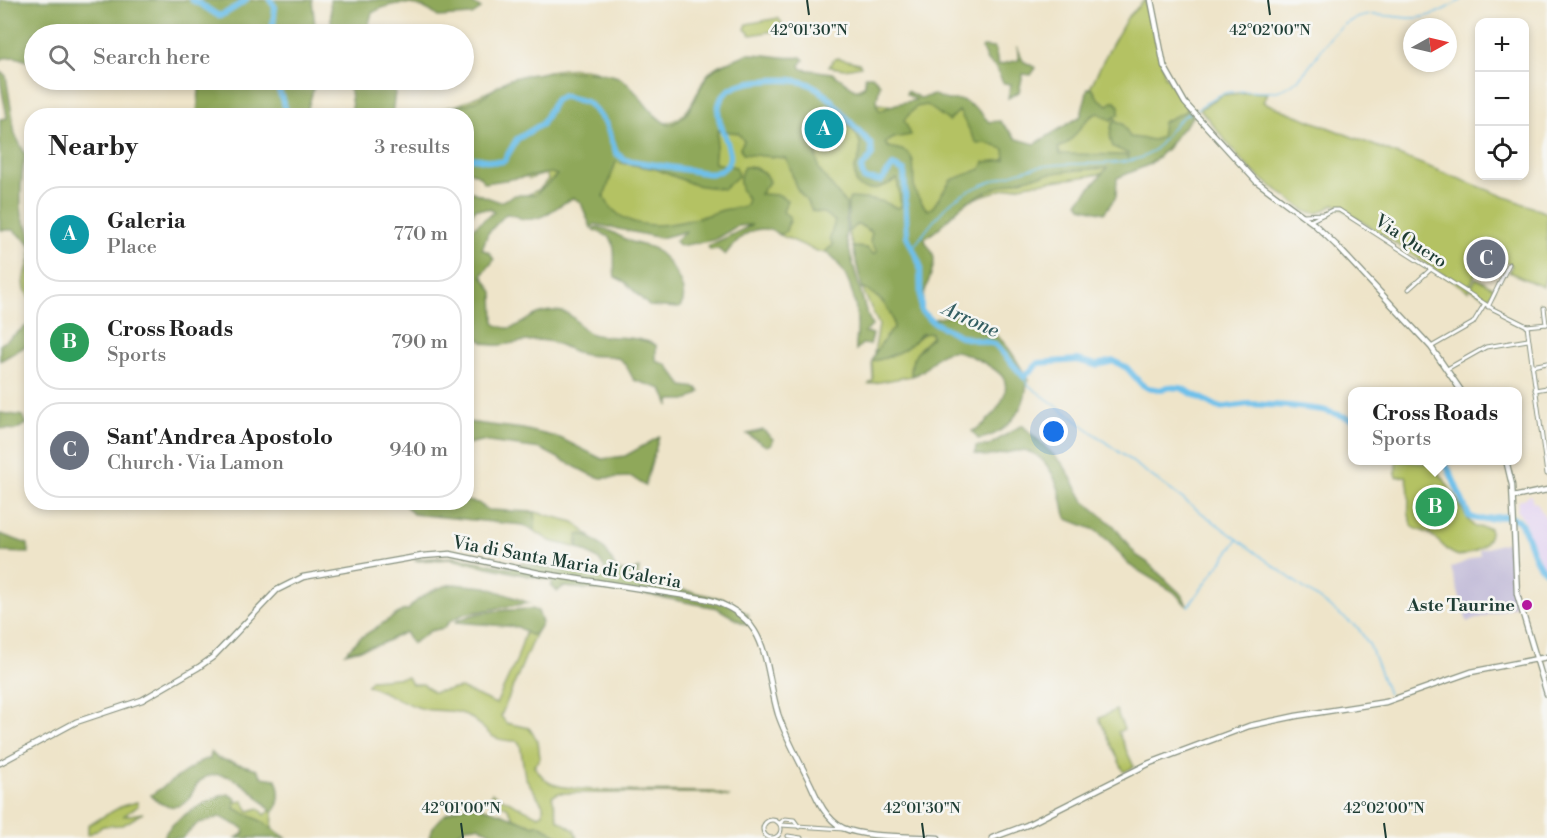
<!DOCTYPE html>
<html lang="en">
<head>
<meta charset="utf-8">
<style>
  :root { --surface:#fff; --page:#f2f2f2; --text:#222; --muted:#767676; --line:#e0e0e0; --accent:#db2777 }
  body { margin:0; font-family:"Libre Bodoni",serif; background:var(--page); color:var(--text) }
  .controls { position:absolute; right:18px; top:18px; display:grid; overflow:hidden; border-radius:12px; box-shadow:0 3px 9px #0003 }
  .controls button { width:54px; height:54px; display:grid; place-items:center; padding:0; border:0; border-bottom:2px solid var(--line); background:var(--surface); color:var(--text); font:30px sans-serif }
  .compass { position:absolute; left:1403px; top:18px; width:54px; height:54px; border-radius:50%; background:var(--surface); box-shadow:0 3px 9px #0003; rotate:82deg }
  .you { position:absolute; left:1054px; top:432px; width:21px; height:21px; margin:-15px; border:4px solid #fff; border-radius:50%; background:#1a73e8; box-shadow:0 0 0 9px #1a73e833 }
  .badge { display:grid; place-items:center; width:39px; height:39px; border-radius:50%; background:var(--accent); color:#fff; font-size:20px; font-weight:700 }
  .pin { position:absolute; translate:-50% -50%; border:3px solid #fff; box-shadow:0 2px 6px #0006 }
  .popup { position:absolute; left:1348px; top:387px; width:174px; height:78px; box-sizing:border-box; display:grid; place-content:center; border-radius:12px; background:var(--surface); filter:drop-shadow(0 2px 4px #0005); font-size:20px; white-space:nowrap; color:var(--muted) }
  .popup b { font-size:22px; color:var(--text) }
  .popup::after { content:''; position:absolute; left:50%; top:100%; margin-left:-12px; border:12px solid transparent; border-top-color:var(--surface) }
  .list { margin:0; padding:0; list-style:none }
  h2 { display:flex; justify-content:space-between; align-items:center; height:78px; margin:0; padding:0 24px; font-size:26px }
  h2 small { font-size:20px; font-weight:400; color:var(--muted) }
  .list li { display:grid; grid-template-columns:39px 1fr auto; gap:18px; align-items:center; box-sizing:border-box; height:96px; margin:0 12px 12px; padding:0 12px; border:2px solid var(--line); border-radius:24px }
  .list b { display:block; font-size:22px; white-space:nowrap }
  .list p { margin:0; font-size:20px; white-space:nowrap; color:var(--muted) }
  .list em { font-size:20px; font-style:normal; color:var(--muted) }
  .icon { flex:none; width:33px; height:33px; fill:none; stroke:currentColor; stroke-width:2; stroke-linecap:round; stroke-linejoin:round }
  .map { position:relative; flex:none; width:1547px; height:838px; overflow:hidden }
  .search { position:absolute; background:var(--surface); box-shadow:0 3px 9px #0003; left:24px; top:24px; width:450px; height:66px; display:flex; align-items:center; gap:15px; box-sizing:border-box; padding:0 21px; border-radius:33px; color:var(--muted); font-size:22px }
  .panel { position:absolute; background:var(--surface); box-shadow:0 3px 9px #0003; left:24px; top:108px; width:450px; height:402px; border-radius:24px }
  .map>svg:first-child { display:block }
</style>
</head>
<body>
<div class="map">
<svg width="1547" height="838" viewBox="0 0 1547 838">
  <rect width="100%" height="100%" fill="#f6f6f2"/>
  <filter id="ink" filterUnits="userSpaceOnUse"><feTurbulence type="fractalNoise" baseFrequency=".0167" numOctaves="2"/><feDisplacementMap in="SourceGraphic" scale="12" xChannelSelector="R" yChannelSelector="G"/><feConvolveMatrix kernelMatrix="1 2 1 2 8 2 1 2 1" color-interpolation-filters="sRGB"/></filter>
  <filter id="wash" filterUnits="userSpaceOnUse"><feTurbulence type="fractalNoise" baseFrequency=".008" numOctaves="4" result="noise"/><feDisplacementMap in="SourceGraphic" scale="24" xChannelSelector="R" yChannelSelector="G"/><feGaussianBlur stdDeviation="1.35" result="paint"/><feColorMatrix in="noise" values="0 0 0 0 0 0 0 0 0 0 0 0 0 0 0 0 0 1.4 0 .05"/><feComposite in="paint" operator="in"/></filter>
  <g filter="url(#wash)">
    <rect width="100%" height="100%" fill="#eee4c9"/>
    <polygon fill="#e3d3f2" points="1531,495 1533,503 1536,502 1547,520 1547,570 1541,564 1523,519 1517,511 1519,501"/>
    <polygon fill="#c6c0da" points="1508,542 1516,606 1467,622 1451,568 1480,555 1479,550"/>
    <g fill="#b4c264" stroke="#6a804c" stroke-width="1.5">
      <path d="M1145,0l20,76 29,39 -6,3 -19,29 -19,17c-9,-2 -20,4 -30,6 -58,14 -105,8 -162,36 -16,8 -24,30 -42,35l-66,-32 -17,11 2,2 -5,16 3,7 -8,7h-6l-39,-17 10,-13 -109,6 -60,-5 -31,-32 -48,17 -17,-12 15,-7 8,-10 -2,-5 -17,5 -6,-8 -57,-9v-46h-35c12,-10 16,-7 29,-12 41,-18 103,-50 149,-28 13,6 39,37 51,48 30,-3 32,-24 45,-46 25,-42 116,0 150,12l9,-4 3,-6 6,1 5,23 17,2 17,-4 45,3 71,42 19,-3 25,-13 18,-25v-18l15,-31 22,-39z"/>
      <polygon points="778,18 782,23 774,31 751,35 745,29 747,24"/>
      <polygon points="838,58 859,63 861,66 845,69 829,67 834,59"/>
      <polygon points="1251,92 1267,93 1263,102 1547,213 1547,270 1543,287 1509,272 1512,265 1484,252 1468,291 1335,204 1319,213 1307,212 1259,177 1241,160 1200,109 1222,95"/>
      <polygon points="858,224 872,232 877,251 873,254 866,248 853,247 848,232"/>
      <path d="M29,243l2,1v56c-18,-21 7,-40 -2,-57z"/>
      <polygon points="1476,278 1495,288 1489,298 1471,289"/>
      <path d="M862,288c17,7 31,21 32,41l-9,8 1,4 -12,12 5,-28z"/>
      <polygon points="925,333 931,333 932,337 919,349 910,367 912,376 869,384 873,380 872,361 886,358 905,348"/>
      <path d="M1396,461l35,3 12,14 27,44 5,5 15,1c1,7 -3,15 -9,19 -28,19 -29,4 -51,-13 -5,-3 -11,-3 -17,-7 -9,-16 0,-33 -7,-51l-10,1z"/>
      <polygon points="535,512 574,522 591,537 582,534 576,542 578,548 550,541 535,531"/>
      <path d="M526,630l4,5 5,-1 -34,82 5,7 23,5 9,13 2,17 -6,9c6,5 9,13 16,16 25,12 130,7 164,9l16,5 -23,-4h-148l-7,3 6,24 16,10 3,8h-14l-25,-14 -4,2 -20,-8 -7,-11 -18,-7 3,-7 46,23 5,-3v-8l-18,-28 -5,-33 -3,-3c-34,0 -26,-13 -51,-26 -14,-7 -28,-3 -42,-6 -19,-5 -39,-17 -57,-24l4,-5 37,-3 4,7h11l10,8 28,-4 35,16 21,-45z"/>
      <polygon points="1116,710 1124,729 1118,732 1134,767 1124,772 1099,718"/>
      <polygon points="243,801 249,811 259,808 265,815 271,810 273,813 272,831 263,822 234,808 236,802"/>
      <polygon points="137,802 138,806 123,816 143,813 123,825 103,826 88,835 88,825 122,806"/>
    </g>
    <g fill="#8fa85a" stroke="#577247" stroke-width="1.5" fill-rule="evenodd">
      <polygon points="0,0 312,0 316,34 34,34 34,63 15,57 3,58 0,62"/>
      <path d="M330,0h138l13,9 -9,6 -34,2c-19,-17 -44,-17 -66,-4l-3,10 1,11h-38z"/>
      <polygon points="1017,46 1023,61 1036,68 1031,75 1023,74 1019,92 1008,98 1011,84 1003,83 996,68 987,61 982,49 983,47 995,48 998,65 1019,60"/>
      <path d="M747,54c19,-1 35,6 54,3l3,3 -4,5 2,4 30,4 26,18 7,-5v-10h7l8,8 -4,20 4,7 16,-7 20,-4 -10,-6 1,-3 13,7 14,-3 13,5h15l15,9 12,13 11,-1 17,18 18,5 46,-28 7,-28 5,1 5,9 10,7 6,-4 5,5v8l-8,6 -13,-7c-17,5 -21,29 -40,35l2,6 66,1 2,4 1,-5 -16,-7c-4,-9 -4,-21 3,-28l2,4 5,1 7,13 24,3 7,-3 2,-15 23,-11v-4l7,9 -34,40 -11,9 -31,13 -1,19 -12,16 -23,-6 -3,-5 29,-34c-44,2 -102,10 -140,34 -15,9 -27,30 -43,36 2,8 10,12 10,22 0,19 -23,45 -5,60l26,-5c13,10 26,11 39,19 16,11 24,31 35,46 -4,6 -2,12 -5,19 -7,20 -23,37 -46,40l-6,-8c16,-5 43,-38 30,-55 -8,-9 -35,-24 -48,-25 -19,-2 -24,21 -42,25 -4,-18 8,-27 20,-39l-1,-4 -10,1c-11,15 -31,24 -49,27 1,-7 16,-28 22,-32 -1,-20 -15,-34 -32,-41l-9,-41 14,1 6,6 4,-3 -7,-9 2,-10 -14,-8 -10,8v-30l2,-4c18,1 31,1 47,10l4,-2 -4,-27c-11,7 -30,16 -41,5l-2,-15c10,-17 9,-33 -9,-46l-14,9 -15,23 3,15 27,34v34l20,73 6,15 -7,6 8,2 -3,11 -8,-1 -6,6c-1,-7 1,-12 1,-19 1,-27 -8,-64 -32,-79l8,-7 -3,-7 5,-17 -12,-8 -11,-2c-3,-9 -8,-13 -14,-21 -7,-10 -5,-23 -13,-32l-42,-4 -3,-6 4,-7 -6,-8 -20,-3 -4,33 22,4 2,9 -14,13 -29,-4 -39,-16 -40,-7 -12,35c24,45 82,25 119,13 8,-2 16,-1 23,-5l2,-6c-9,-9 -11,-21 -4,-32 11,-1 22,4 25,15l-9,12 19,1 8,5 -4,12 7,5 -4,14 -6,4c-23,-15 -41,1 -55,20l-7,-6 -8,1 -2,-4 44,-21 -15,1 -23,14 -35,6 -4,-5 12,-10 -26,7 -66,-14 -4,4 -10,-25 -7,-5c-17,6 -30,24 -49,21 -7,0 -12,-6 -19,-5l-18,19 -6,16 8,4 4,7 -12,15 11,17 1,31c21,15 31,-8 50,-11 35,-6 30,17 48,22 21,6 42,0 64,11v16l11,4 16,21 14,2 3,4 -11,8h-18l-2,5 -7,-16 -28,-9c-4,-6 -7,-15 -12,-19 -9,-8 -25,-4 -36,-6 -14,-2 -25,-12 -39,-14 -33,-6 -66,25 -80,-24v-80l6,-9 21,-16 -4,-3h-14l-9,10v-29l33,12 15,-7h20l22,-20 -6,-2 -66,10 -7,-8 -11,-5 -1,-54h-29c13,-10 25,-9 38,-15 13,-6 23,-17 35,-22 21,-8 96,-12 113,1 18,13 25,35 46,45 24,-8 25,-28 37,-47 8,-13 28,-18 41,-24zM927,105l22,16 10,-10 18,33 9,-1 18,6 1,11 -21,2 -3,7 -30,11 -18,27 -5,3c-4,-3 -13,-16 -14,-23 -2,-25 6,-36 -26,-40l-3,-4 9,-5 17,-3 -7,-15 12,-13z"/>
      <path d="M0,71l6,5 9,58 11,22c-5,12 -7,50 -3,62 5,14 9,8 8,26l-18,-14h-13v-111l7,-1c-2,-17 -7,-29 -7,-47z"/>
      <polygon points="200,80 316,80 307,111 310,115 192,115 197,113"/>
      <polygon points="340,80 392,80 395,92 392,115 353,115 350,91"/>
      <path d="M596,227c16,1 24,12 39,16 7,3 16,2 22,8 13,10 36,43 22,57l-30,-2 -24,-24 -10,-5c-2,-10 2,-32 -5,-39 -4,-4 -12,-5 -17,-9z"/>
      <polygon points="31,323 31,343 0,361 0,345"/>
      <polygon points="0,413 23,416 27,424 15,430 0,428"/>
      <polygon points="467,422 523,429 560,438 602,459 625,456 659,437 645,486 632,477 601,478 589,474 541,449 481,441 467,444"/>
      <path d="M1022,425l41,39 21,37 30,25 22,29 11,7 36,34 4,10 -13,-14 -45,-27 -19,-23 -15,-12 -28,-11c-4,-6 -3,-12 -5,-18 -4,-18 -15,-47 -37,-50 -15,-2 -36,10 -50,2l1,-7h12z"/>
      <polygon points="763,430 773,439 772,444 766,446 747,434"/>
      <polygon points="467,501 478,503 488,510 535,512 535,531 523,525 413,514 403,503"/>
      <polygon points="0,534 28,544 29,553 0,552"/>
      <path d="M581,534c17,5 29,19 35,36l14,2 9,-4 -1,10 4,3 82,18 24,15 -2,11 -29,-17 -79,-15 -75,-6 -5,4 -7,-4 2,-6 -102,-22 -36,2v-2l40,-2 56,11 12,-5c27,7 55,9 83,14 0,-17 -14,-22 -28,-29v-13z"/>
      <path d="M453,584l33,3 43,16 -65,11 -14,7 -6,7 -14,3 -18,13 -7,-12 -24,12 -36,9 15,-15 42,-27 6,-1c11,-14 27,-22 45,-26z"/>
      <path d="M532,609l6,2 4,12 -7,11 -5,1 -12,-8 -63,-5c22,-12 53,-12 77,-13z"/>
      <path d="M211,752l6,6 40,11 5,8 14,2c5,12 5,23 -3,34 -14,-17 -48,-53 -73,-32 -6,5 -8,15 -13,20 -11,10 -28,5 -36,-6l52,-35 7,-1z"/>
      <path d="M228,794l8,4 -2,10 29,14 23,16h-50l8,-5 -1,-5 -23,-11 -23,7 -15,14h-18c3,-17 47,-40 64,-44z"/>
      <path d="M473,805c19,4 43,14 61,21l4,-2 25,14h-62l-23,-12 -12,1 -13,11h-24c5,-22 23,-30 44,-33z"/>
    </g>
    <g fill="none" stroke-linecap="round" stroke-linejoin="round">
      <g stroke="#6ec0ea" stroke-width="1.5">
        <path d="M1197,109c9,-6 18,-13 28,-16 22,-6 48,6 67,-9 26,-19 32,-53 63,-65 18,-8 35,-2 54,-1 20,1 35,-8 52,-18"/>
        <path d="M913,247c12,-14 22,-30 35,-42 18,-18 81,-39 106,-40 29,-3 58,2 86,-7 25,-8 27,-35 50,-45"/>
        <polyline points="1024,377 1028,385 1358,628 1370,646 1388,694"/>
        <polyline points="1188,607 1238,539"/>
      </g>
      <g stroke="#6ec0ea" stroke-width="6">
        <path d="M192,0c34,15 17,25 54,0"/>
        <polyline points="270,0 275,7 272,34"/>
        <polyline points="275,80 285,107 285,116"/>
        <path d="M466,159c14,-4 25,6 38,2l13,-22 25,-15 13,-24 8,-4 23,6 7,6 13,16 10,29 9,7 87,14c44,-13 -9,-50 11,-78 8,-11 25,-14 37,-15 43,-4 57,0 83,33 9,11 20,20 28,31l1,10 -11,14 3,10 17,2 12,-15 11,5 3,65 13,29 1,46 12,11 29,15 33,7 29,33 15,-14 38,-3 19,5 18,-4 13,7 14,16 7,4 13,2 6,-3 14,1 39,20 28,-4 42,2 33,4 29,9"/>
        <path d="M1442,460l7,10 20,46c17,10 29,-6 49,4 13,14 12,43 29,52"/>
      </g>
    </g>
  </g>
  <g filter="url(#ink)">
    <g fill="none" stroke-linecap="round" stroke-linejoin="round">
      <g stroke="#86907e" stroke-width="5">
        <g id="street">
          <polyline points="1303,215 1324,214"/>
          <polyline points="1310,221 1332,210 1339,210 1493,309 1527,326 1547,324"/>
          <polyline points="1409,289 1430,270"/>
          <polyline points="1488,307 1509,264"/>
          <polyline points="1544,308 1546,324"/>
          <polyline points="1527,326 1547,474"/>
          <polyline points="1431,347 1473,323 1484,305"/>
          <polyline points="1532,366 1547,363"/>
          <polyline points="1447,369 1486,347 1528,340"/>
          <polyline points="1535,390 1547,388"/>
          <circle cx="772" cy="829" r="9"/>
          <polyline points="780,823 785,819 794,820 799,827"/>
          <polyline points="781,825 844,829"/>
          <polyline points="788,836 801,838"/>
        </g>
      </g>
      <g stroke="#86907e" stroke-width="7">
        <g id="secondary">
          <polyline points="1151,0 1164,66 1185,103 1256,181 1314,224 1336,245 1431,347 1462,392"/>
          <polyline points="1506,460 1512,485 1517,594 1547,694"/>
          <polyline points="1513,497 1547,490"/>
          <path d="M0,763l76,-41 66,-22 57,-33 14,-10 64,-67 26,-13 119,-21 28,-2 89,19 167,26c65,17 57,63 72,115 8,24 22,48 33,71 7,16 15,34 32,43 22,10 69,8 95,10"/>
          <polyline points="992,838 1027,825 1150,763 1249,726 1296,716 1386,702 1471,672 1547,657"/>
        </g>
      </g>
      <use href="#street" stroke="#fff" stroke-width="3"/>
      <use href="#secondary" stroke="#fff" stroke-width="4.5"/>
    </g>
  </g>
  <path fill="none" stroke="#1f3d34" stroke-width="2" d="M807,0l2,15M1268,0l2,15M461,823l2,15M922,823l2,15M1384,823l2,15"/>
  <circle fill="#b5179e" stroke="#f6f6f2" stroke-width="2" cx="1527" cy="605" r="6"/>
  <g text-anchor="middle" stroke-width="5" stroke-linejoin="round" paint-order="stroke">
    <g font-size="18" fill="#1f3d34" stroke="#f6f6f2">
      <text transform="translate(1411 241) rotate(33)" y="6">Via Quero</text>
      <text transform="translate(567 562) rotate(10)" y="6">Via di Santa Maria di Galeria</text>
    </g>
    <g font-size="18" font-weight="bold" fill="#1f3d34" stroke="#f6f6f2" text-anchor="end">
      <text x="1515" y="611">Aste Taurine</text>
    </g>
    <g font-size="20" font-style="italic" fill="#335e62" stroke="#f6f6f2">
      <text transform="translate(971 319) rotate(24)" y="7">Arrone</text>
    </g>
  </g>
  <g font-size="15" text-anchor="middle" fill="#1f3d34" stroke="#f6f6f2" stroke-width="5" stroke-linejoin="round" paint-order="stroke">
    <text x="809" y="35">42°01'30"N</text>
    <text x="1270" y="35">42°02'00"N</text>
    <text x="461" y="813">42°01'00"N</text>
    <text x="922" y="813">42°01'30"N</text>
    <text x="1384" y="813">42°02'00"N</text>
  </g>
</svg>
<div class="controls">
<button>+</button>
<button>−</button>
<button><svg class="icon" aria-label="locate" viewBox="0 0 24 24"><circle cx="12" cy="12" r="6"/><path d="M12 2v4M12 18v4M2 12h4M18 12h4"/></svg></button>
</div>
<svg class="compass" viewBox="-18 -18 36 36"><path d="M0-13l5 13h-10z" fill="#e53935"/><path d="M0 13l5-13h-10z" fill="#767676"/></svg>
<div class="you"></div>
<div class="pin badge" style="left:824px;top:129px;background:#0f9aa8">A</div>
<div class="pin badge" style="left:1435px;top:507px;background:#2e9e5b">B</div>
<div class="popup"><b>Cross Roads</b>Sports</div>
<div class="pin badge" style="left:1486px;top:259px;background:#6b7280">C</div>
<div class="search"><svg class="icon" aria-label="search" viewBox="0 0 24 24"><circle cx="10" cy="10" r="6"/><path d="M15 15l6 6"/></svg>Search here</div>
<section class="panel">
<h2>Nearby<small>3 results</small></h2>
<ul class="list">
<li><span class="badge" style="background:#0f9aa8">A</span><div><b>Galeria</b><p>Place</p></div><em>770 m</em></li>
<li><span class="badge" style="background:#2e9e5b">B</span><div><b>Cross Roads</b><p>Sports</p></div><em>790 m</em></li>
<li><span class="badge" style="background:#6b7280">C</span><div><b>Sant'Andrea Apostolo</b><p>Church · Via Lamon</p></div><em>940 m</em></li>
</ul>
</section>
</div>
</body>
</html>
